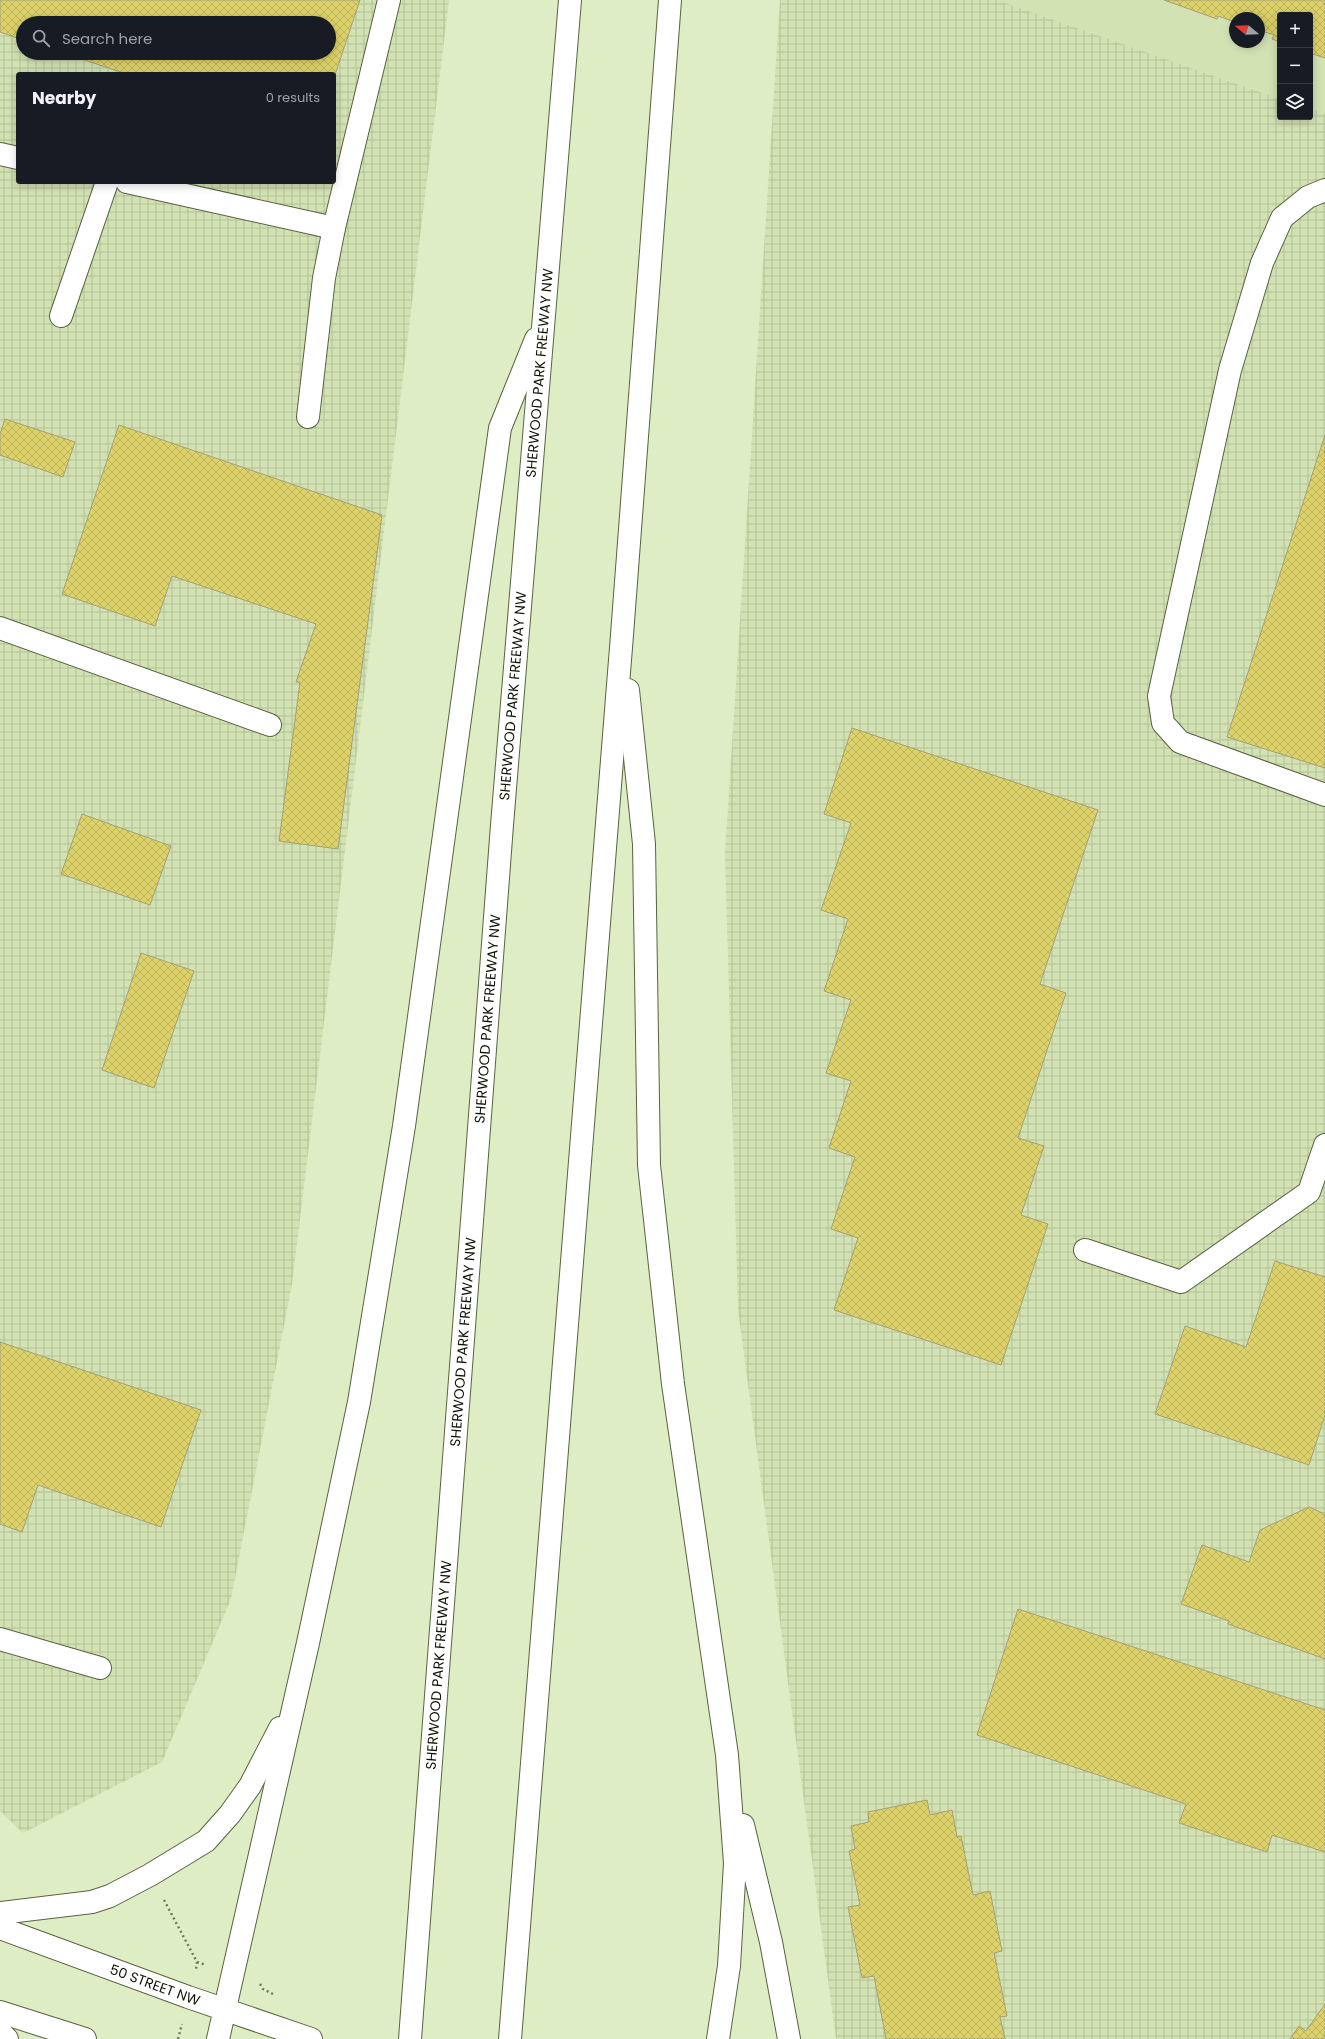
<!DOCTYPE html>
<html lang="en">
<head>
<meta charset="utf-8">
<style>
  :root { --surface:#171b24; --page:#242831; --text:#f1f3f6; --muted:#9ea1a6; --line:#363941 }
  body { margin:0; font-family:Poppins,sans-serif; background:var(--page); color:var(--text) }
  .controls { position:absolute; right:12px; top:12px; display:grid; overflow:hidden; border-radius:4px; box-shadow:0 2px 10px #0003 }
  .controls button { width:36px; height:36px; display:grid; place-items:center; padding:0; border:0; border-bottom:1px solid var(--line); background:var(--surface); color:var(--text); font:20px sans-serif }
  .compass { position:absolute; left:1229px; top:12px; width:36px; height:36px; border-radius:50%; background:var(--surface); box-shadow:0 2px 10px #0003; rotate:289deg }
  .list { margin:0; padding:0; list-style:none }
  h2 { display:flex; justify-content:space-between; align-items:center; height:52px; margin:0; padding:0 16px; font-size:17px }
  h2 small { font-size:13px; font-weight:400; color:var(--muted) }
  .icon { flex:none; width:22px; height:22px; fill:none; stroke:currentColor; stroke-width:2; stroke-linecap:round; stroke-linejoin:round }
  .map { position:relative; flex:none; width:1325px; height:2039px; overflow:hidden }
  .search { position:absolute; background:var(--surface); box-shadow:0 2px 10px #0003; left:16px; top:16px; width:320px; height:44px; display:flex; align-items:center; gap:10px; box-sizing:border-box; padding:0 14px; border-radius:22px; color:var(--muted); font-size:15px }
  .panel { position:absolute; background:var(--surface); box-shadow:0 2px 10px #0003; left:16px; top:72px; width:320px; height:112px; border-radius:4px }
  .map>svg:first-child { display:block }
</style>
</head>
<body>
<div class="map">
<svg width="1325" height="2039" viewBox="0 0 1325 2039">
  <defs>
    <pattern id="industrial-grid" width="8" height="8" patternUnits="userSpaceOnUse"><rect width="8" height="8" fill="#d2e2b3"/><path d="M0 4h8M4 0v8" fill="none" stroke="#b3c198"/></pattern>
    <pattern id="building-cross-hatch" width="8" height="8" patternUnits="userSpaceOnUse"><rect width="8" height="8" fill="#ddd269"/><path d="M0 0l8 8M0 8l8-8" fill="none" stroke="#bcb35a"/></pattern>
  </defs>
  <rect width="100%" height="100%" fill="#dfedc5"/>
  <path fill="#d2e2b3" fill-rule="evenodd" d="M997,0h328v114l-15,-5v-94h-30v84zM1235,18h24v24h-24z"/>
  <g fill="url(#industrial-grid)" fill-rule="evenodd">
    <path d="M0,0h449l-157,1284 -61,315 -69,163 -139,71 -23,-22zM23,23h306v30h-306zM18,74h316v108h-316z"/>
    <polygon points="780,0 997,0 1280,99 1280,117 1310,117 1310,109 1325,114 1325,2039 836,2039 738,1310 725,854"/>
  </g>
  <g fill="url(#building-cross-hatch)" stroke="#a4a078">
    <polygon points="0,0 360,0 334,78 334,74 127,74 63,53 329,53 329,23 23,23 23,40 0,32"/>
    <polygon points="1164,0 1325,0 1325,58 1310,53 1310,15 1280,15 1280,42 1272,39 1274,35 1259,30 1259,18 1235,18 1235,22 1218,16 1217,19"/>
    <polygon points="5,419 75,442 63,477 0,455 0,434"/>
    <polygon points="119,425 382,515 338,849 279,841 300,682 296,682 316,624 172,576 155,626 62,594"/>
    <polygon points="1325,435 1325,768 1227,737"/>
    <polygon points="852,728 1098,810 1040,984 1066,993 1018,1138 1044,1146 1021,1215 1048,1224 1001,1365 834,1310 858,1238 831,1229 855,1157 829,1148 851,1081 826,1073 851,1000 824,991 848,919 821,910 851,823 824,814"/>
    <polygon points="82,814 171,846 150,905 61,874"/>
    <polygon points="141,953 194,971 154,1088 102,1070"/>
    <polygon points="1275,1261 1325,1277 1325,1415 1309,1465 1155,1414 1185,1326 1246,1347"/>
    <polygon points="0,1342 201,1410 161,1527 38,1485 22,1532 0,1524"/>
    <polygon points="1309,1507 1325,1514 1325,1659 1228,1624 1229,1621 1181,1604 1202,1545 1249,1562 1260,1530"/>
    <polygon points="1018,1609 1325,1710 1325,1852 1272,1835 1267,1852 1179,1823 1186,1804 977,1735"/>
    <polygon points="927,1800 930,1815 952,1810 957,1837 961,1836 973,1895 990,1891 1002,1951 994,1953 1007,2016 1000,2017 1005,2039 886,2039 874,1976 862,1978 848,1907 860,1905 849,1851 855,1849 851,1826 869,1822 868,1812"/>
    <polygon points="1325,2004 1325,2039 1290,2039 1299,2026 1306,2031"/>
  </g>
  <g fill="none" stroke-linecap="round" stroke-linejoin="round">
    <g stroke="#586340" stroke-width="24">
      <g id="minor">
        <polyline points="0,154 18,158"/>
        <polyline points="127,182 334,228 389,0"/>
        <polyline points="1325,190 1308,197 1282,218 1262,263 1230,370 1159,696 1163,723 1180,742 1325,795"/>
        <polyline points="61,316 107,182"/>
        <polyline points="308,417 324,278 334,228"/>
        <polyline points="0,628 270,725"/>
        <polyline points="1085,1250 1181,1282 1309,1192 1325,1145"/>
        <polyline points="0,1639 100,1668"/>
      </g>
    </g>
    <g stroke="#586340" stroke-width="24">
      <g id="major">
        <path id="s1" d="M0,1928l188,69 123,42"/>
        <polyline points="0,2012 85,2039"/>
      </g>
    </g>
    <g stroke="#586340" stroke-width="24">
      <g id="highway">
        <polyline points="628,690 644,844 649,1165 673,1384 727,1755 735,1863 729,1966 718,2039"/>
        <polyline points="743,1825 771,1942 789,2039"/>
        <polyline points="0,1913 92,1902 110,1896 150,1875 206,1841 230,1814 250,1786 280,1728"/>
        <polyline points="0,2032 7,2039"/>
        <polyline points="218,2039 308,1643 359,1402 404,1126 500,428 536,339"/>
        <path id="s2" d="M410,2039l92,-1214 68,-825"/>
        <polyline points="510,2039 622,635 670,0"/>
      </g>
    </g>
    <g stroke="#70795f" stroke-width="2.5" stroke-dasharray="2 3" stroke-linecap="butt">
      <polyline points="164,1900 197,1962 196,1969"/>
      <polyline points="197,1962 206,1965"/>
      <polyline points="260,1984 263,1989 273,1994"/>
      <polyline points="178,2039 182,2024"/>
    </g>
    <use href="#minor" stroke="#fff" stroke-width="22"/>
    <use href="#major" stroke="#fff" stroke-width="22"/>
    <use href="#highway" stroke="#fff" stroke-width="22"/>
  </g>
  <g text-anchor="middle" stroke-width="3" stroke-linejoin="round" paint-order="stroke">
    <g font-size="14" fill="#0f1306" stroke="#dfedc5">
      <text dy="5" stroke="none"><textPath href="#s2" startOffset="1671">SHERWOOD PARK FREEWAY NW</textPath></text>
      <text dy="5" stroke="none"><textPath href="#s2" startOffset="1347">SHERWOOD PARK FREEWAY NW</textPath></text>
      <text dy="5" stroke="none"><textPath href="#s2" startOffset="1023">SHERWOOD PARK FREEWAY NW</textPath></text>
      <text dy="5" stroke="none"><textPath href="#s2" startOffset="699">SHERWOOD PARK FREEWAY NW</textPath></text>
      <text dy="5" stroke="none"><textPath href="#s2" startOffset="375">SHERWOOD PARK FREEWAY NW</textPath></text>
      <text dy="5" stroke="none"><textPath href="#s1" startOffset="165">50 STREET NW</textPath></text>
    </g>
  </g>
</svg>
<div class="controls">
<button>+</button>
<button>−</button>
<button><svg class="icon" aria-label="layers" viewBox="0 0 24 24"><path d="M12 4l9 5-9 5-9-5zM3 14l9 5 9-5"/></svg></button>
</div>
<svg class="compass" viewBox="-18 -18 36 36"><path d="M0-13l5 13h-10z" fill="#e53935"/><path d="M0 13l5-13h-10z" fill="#9ea1a6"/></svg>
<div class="search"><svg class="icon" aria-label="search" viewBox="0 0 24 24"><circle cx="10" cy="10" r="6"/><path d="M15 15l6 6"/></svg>Search here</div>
<section class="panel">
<h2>Nearby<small>0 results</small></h2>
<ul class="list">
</ul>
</section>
</div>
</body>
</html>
